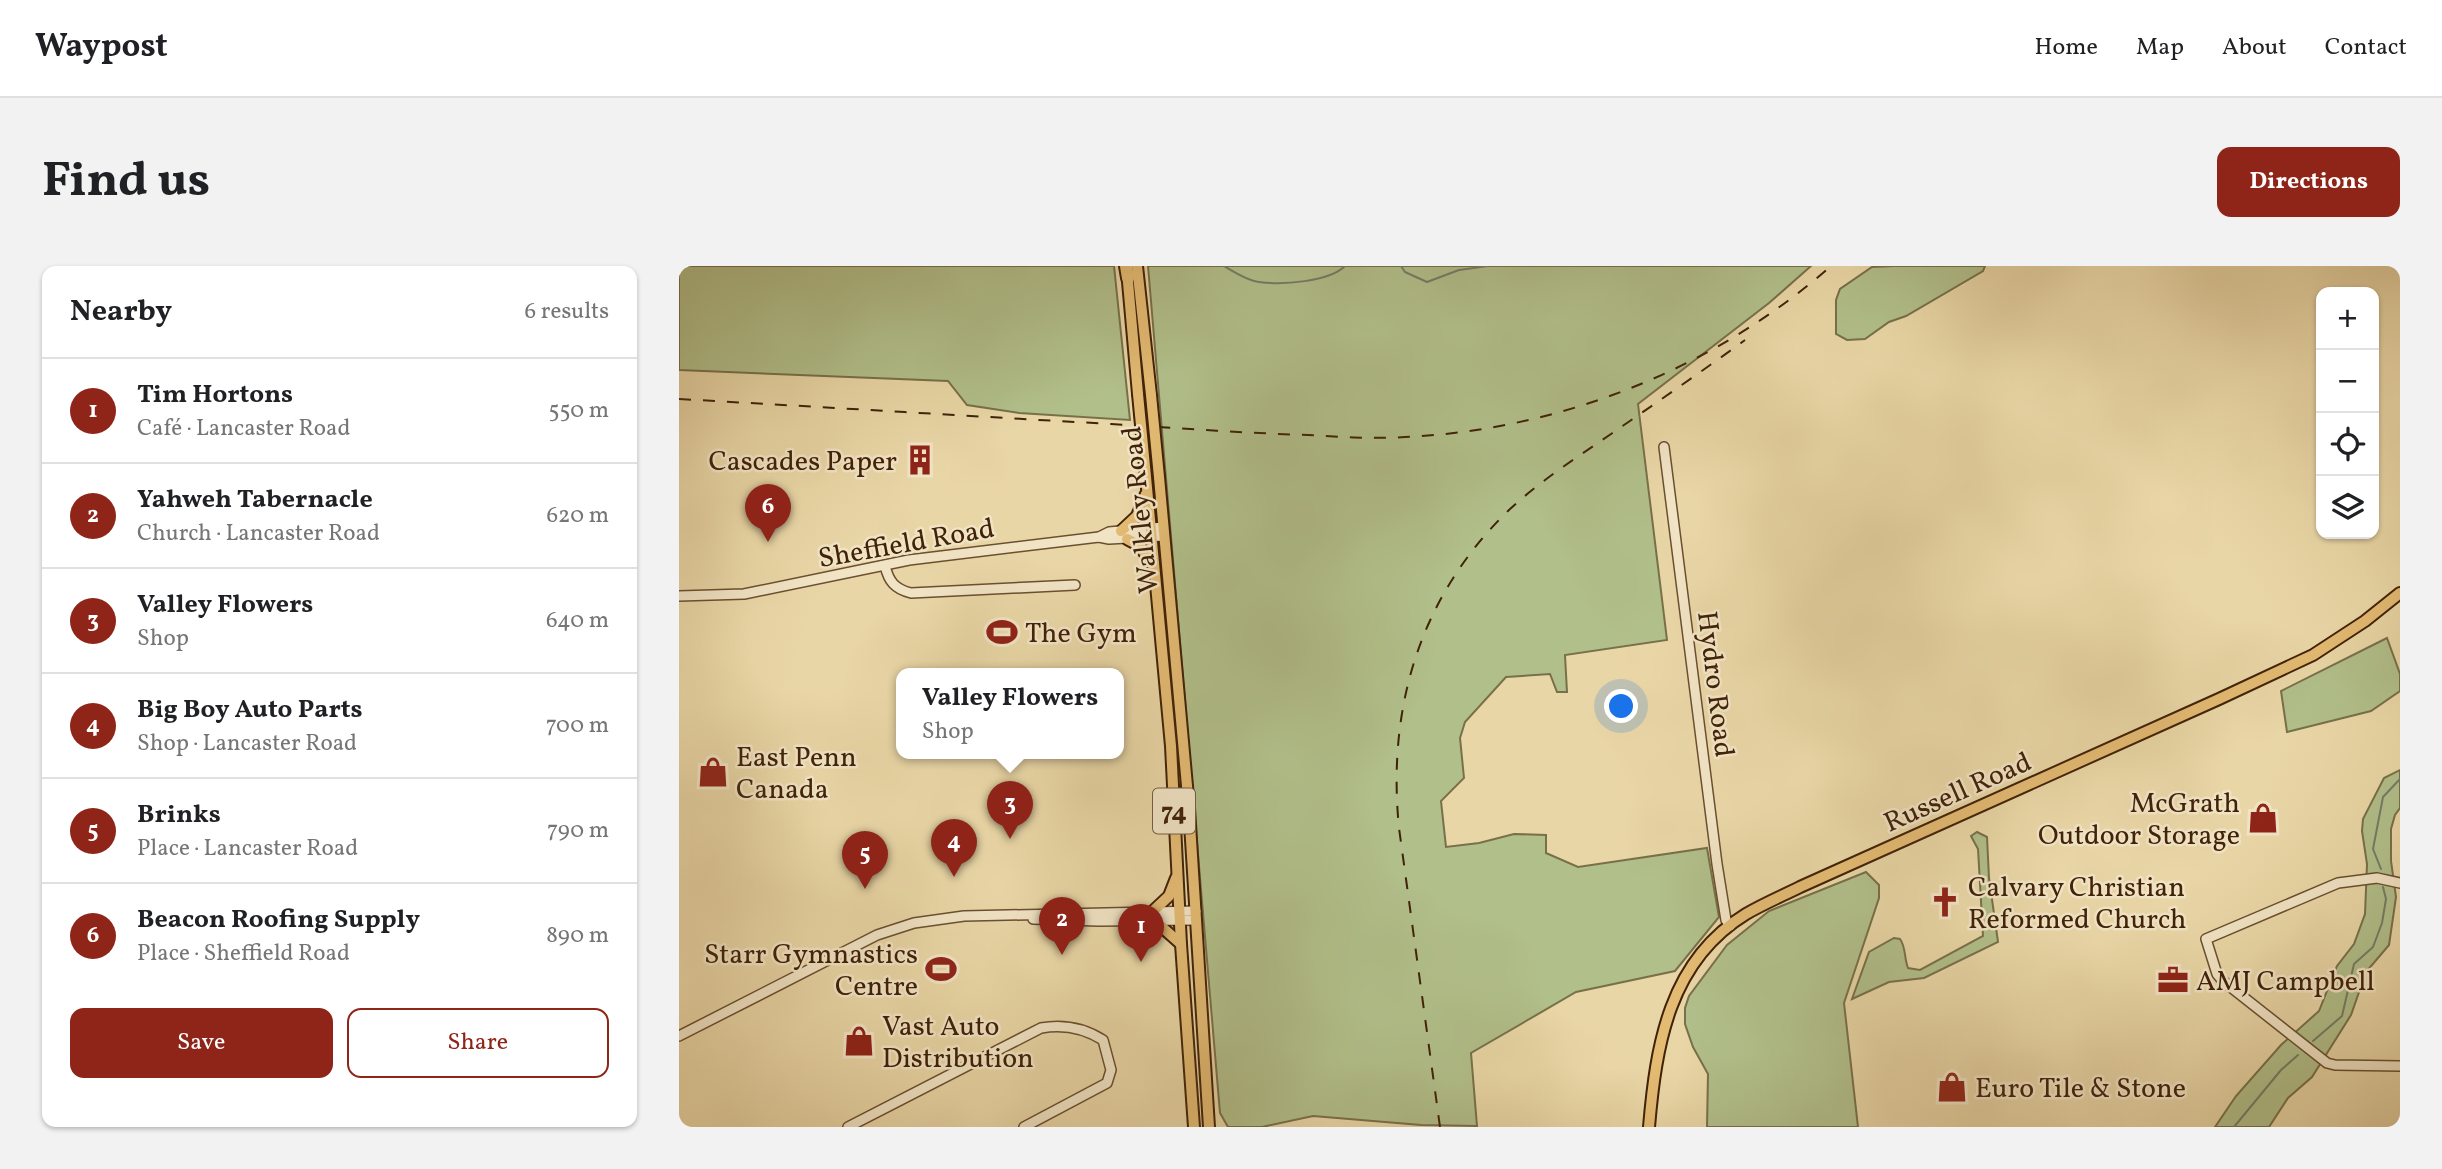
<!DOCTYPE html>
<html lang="en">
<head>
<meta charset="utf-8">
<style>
  :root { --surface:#fff; --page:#f2f2f2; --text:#202124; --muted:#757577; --line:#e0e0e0; --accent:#8f2418 }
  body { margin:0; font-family:Vollkorn,serif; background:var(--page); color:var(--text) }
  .controls { position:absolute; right:21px; top:21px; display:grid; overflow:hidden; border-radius:14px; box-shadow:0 2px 5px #0004 }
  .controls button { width:63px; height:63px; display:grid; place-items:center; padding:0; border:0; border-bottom:2px solid var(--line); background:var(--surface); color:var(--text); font:35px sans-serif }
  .you { position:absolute; left:943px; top:441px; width:24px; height:24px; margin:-18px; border:5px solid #fff; border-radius:50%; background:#1a73e8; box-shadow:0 0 0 10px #1a73e833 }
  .badge { display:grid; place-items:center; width:46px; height:46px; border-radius:50%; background:var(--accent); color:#fff; font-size:23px; font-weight:700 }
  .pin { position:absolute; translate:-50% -58px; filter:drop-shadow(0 2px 4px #0008) }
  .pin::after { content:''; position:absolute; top:37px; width:24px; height:21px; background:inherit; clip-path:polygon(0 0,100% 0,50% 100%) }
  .popup { position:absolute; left:217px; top:402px; width:228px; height:91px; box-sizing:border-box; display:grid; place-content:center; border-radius:14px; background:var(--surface); filter:drop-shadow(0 2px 5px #0005); font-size:23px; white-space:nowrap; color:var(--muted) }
  .popup b { font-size:26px; color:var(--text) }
  .popup::after { content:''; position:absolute; left:50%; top:100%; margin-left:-14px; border:14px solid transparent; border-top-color:var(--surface) }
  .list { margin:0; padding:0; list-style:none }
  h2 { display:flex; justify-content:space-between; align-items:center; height:91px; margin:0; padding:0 28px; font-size:30px }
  h2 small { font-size:23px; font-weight:400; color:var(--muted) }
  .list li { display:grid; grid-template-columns:46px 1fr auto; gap:21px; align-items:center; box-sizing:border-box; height:105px; padding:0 28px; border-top:2px solid var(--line) }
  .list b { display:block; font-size:26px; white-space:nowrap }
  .list p { margin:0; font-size:23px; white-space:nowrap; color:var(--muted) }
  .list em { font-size:23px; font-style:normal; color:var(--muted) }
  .actions { display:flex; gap:14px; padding:21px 28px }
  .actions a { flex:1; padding:16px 0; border:2px solid var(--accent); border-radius:14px; text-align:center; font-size:24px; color:var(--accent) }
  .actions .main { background:var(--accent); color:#fff }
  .icon { flex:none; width:38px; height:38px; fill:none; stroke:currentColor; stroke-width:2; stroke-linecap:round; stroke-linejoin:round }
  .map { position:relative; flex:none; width:1721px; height:861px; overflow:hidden; border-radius:14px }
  header { display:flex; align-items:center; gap:42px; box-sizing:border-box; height:98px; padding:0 35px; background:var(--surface); border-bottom:2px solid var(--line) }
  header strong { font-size:33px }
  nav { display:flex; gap:38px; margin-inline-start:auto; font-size:24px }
  .intro { display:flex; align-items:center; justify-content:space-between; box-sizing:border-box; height:168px; padding:0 42px }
  h1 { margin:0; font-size:49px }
  .button { padding:18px 32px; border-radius:14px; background:var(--accent); color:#fff; font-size:24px; font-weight:700 }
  main { display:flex; gap:42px; padding:0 42px }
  aside { flex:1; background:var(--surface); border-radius:14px; box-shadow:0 2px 5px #0004 }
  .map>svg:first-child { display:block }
</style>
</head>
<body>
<header>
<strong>Waypost</strong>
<nav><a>Home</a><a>Map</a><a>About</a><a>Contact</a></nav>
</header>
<div class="intro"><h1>Find us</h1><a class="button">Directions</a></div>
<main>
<aside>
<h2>Nearby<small>6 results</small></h2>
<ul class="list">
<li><span class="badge">1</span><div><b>Tim Hortons</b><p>Café · Lancaster Road</p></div><em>550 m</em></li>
<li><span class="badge">2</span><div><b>Yahweh Tabernacle</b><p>Church · Lancaster Road</p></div><em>620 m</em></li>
<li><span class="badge">3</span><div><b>Valley Flowers</b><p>Shop</p></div><em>640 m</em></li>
<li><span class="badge">4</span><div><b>Big Boy Auto Parts</b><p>Shop · Lancaster Road</p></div><em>700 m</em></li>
<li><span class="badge">5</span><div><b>Brinks</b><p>Place · Lancaster Road</p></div><em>790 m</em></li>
<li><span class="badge">6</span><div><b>Beacon Roofing Supply</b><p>Place · Sheffield Road</p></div><em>890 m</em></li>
</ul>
<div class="actions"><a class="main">Save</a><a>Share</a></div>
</aside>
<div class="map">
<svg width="1721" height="861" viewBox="0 0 1721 861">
  <rect width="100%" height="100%" fill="#e9d6a6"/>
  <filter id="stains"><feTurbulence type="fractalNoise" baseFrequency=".00286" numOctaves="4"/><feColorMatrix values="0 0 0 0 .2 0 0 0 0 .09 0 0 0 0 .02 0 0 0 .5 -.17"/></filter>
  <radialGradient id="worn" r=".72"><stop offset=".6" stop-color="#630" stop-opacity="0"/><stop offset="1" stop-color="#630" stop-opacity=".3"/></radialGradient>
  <g fill="#b1bf8a" stroke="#78704a" stroke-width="2">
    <polygon points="0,0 435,0 451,154 340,147 288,139 269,115 0,104"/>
    <polygon points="469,0 1132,0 1090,37 959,138 988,374 886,389 888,426 878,426 871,408 827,411 786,456 781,472 785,512 762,535 767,581 800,577 835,568 867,569 867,587 899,601 1028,582 1040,651 996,705 897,726 792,787 798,860 742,859 634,850 583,861 549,861 541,847"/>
    <polygon points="1215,0 1306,0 1304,5 1227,50 1210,56 1186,73 1168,74 1157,68 1157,34 1161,23 1193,1"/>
    <polygon points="1708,372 1721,408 1721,425 1692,445 1608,466 1602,425"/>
    <polygon points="1721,504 1721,542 1716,549 1712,563 1712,595 1717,631 1710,679 1687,706 1672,749 1633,811 1609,832 1590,861 1536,861 1557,830 1602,779 1640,745 1658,700 1675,678 1686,648 1688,598 1683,565 1684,553 1705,512"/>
    <path d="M1298,566l10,5 2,41 9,64 -74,36 -35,4 -37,17 17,-47 25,-14 6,1c6,8 4,19 8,29l12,2 63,-34 -5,-87 -7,-13z"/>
    <polygon points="1187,606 1200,619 1200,632 1165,737 1179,861 1028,861 1029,808 1014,781 1006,758 1006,742 1010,730 1048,679 1090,645"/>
  </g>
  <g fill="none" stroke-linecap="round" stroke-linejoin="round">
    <g stroke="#747d68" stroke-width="2">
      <path d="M545,0c10,6 24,15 35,16 23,3 70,0 86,-16"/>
      <polyline points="722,0 726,6 748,16 780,4 809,0"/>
      <polyline points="1702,603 1694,583 1704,531 1721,513"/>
      <polyline points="1634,775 1663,750 1675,698 1694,681 1703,657 1707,633 1704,621"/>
      <polyline points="1555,861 1602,804 1619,789"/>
    </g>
    <g stroke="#6a4f30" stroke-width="12">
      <g id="minor">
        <polyline points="985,181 1038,598 1047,654 1051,660"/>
        <polyline points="420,271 430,273 485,270"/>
        <path d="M206,300c4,16 10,23 26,27l164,-8"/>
        <polyline points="0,330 65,328 230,294 420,271 430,266 484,261"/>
        <polyline points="1721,617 1698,612 1659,617 1527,673 1538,708 1544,715 1648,797 1656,799 1721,800"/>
        <polyline points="354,653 420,655 517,654"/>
        <polyline points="0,770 198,669 235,657 285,650 517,645"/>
        <path d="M169,861l193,-99c22,-4 43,0 62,12l8,30 -4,13 -83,44"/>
      </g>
    </g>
    <g stroke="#402209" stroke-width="14">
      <g id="major">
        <polyline points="458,0 472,129"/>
        <polyline points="448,5 459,128"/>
        <polyline points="467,211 492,480 502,678 515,861"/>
        <polyline points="480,211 510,542 530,861"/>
        <polyline points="442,265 458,250 467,228"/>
        <polyline points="448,273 461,280 474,300"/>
        <polyline points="473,646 490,630 497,612"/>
        <polyline points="476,655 502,678"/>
        <path d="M970,861c7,-82 20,-166 97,-213 17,-10 36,-18 54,-27l419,-188 94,-44 52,-34 35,-28"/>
      </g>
    </g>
    <g stroke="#402209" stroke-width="16">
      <polyline id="highway" points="447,0 449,12"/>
    </g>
    <use href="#minor" stroke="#f1e4c5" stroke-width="9"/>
    <use href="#major" stroke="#e4bb73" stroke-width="10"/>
    <use href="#highway" stroke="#e4bb73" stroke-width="12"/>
    <g stroke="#402209" stroke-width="2" stroke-dasharray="12 12" stroke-linecap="butt">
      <path d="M0,133c144,8 288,17 432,25 66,4 131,9 197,11 32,2 65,4 97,2 155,-7 309,-68 426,-171"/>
      <path d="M761,861l-41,-299c-12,-121 21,-232 110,-318 31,-29 67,-52 102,-76 45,-31 90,-62 134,-94"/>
    </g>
    <g stroke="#402209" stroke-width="14" stroke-linecap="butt">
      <g id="major-bridge">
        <polyline points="459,128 467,211"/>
        <polyline points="472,129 480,211"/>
      </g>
    </g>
    <use href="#major-bridge" stroke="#e4bb73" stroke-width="10"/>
  </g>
  <defs>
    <g id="building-bare" transform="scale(2.415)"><path d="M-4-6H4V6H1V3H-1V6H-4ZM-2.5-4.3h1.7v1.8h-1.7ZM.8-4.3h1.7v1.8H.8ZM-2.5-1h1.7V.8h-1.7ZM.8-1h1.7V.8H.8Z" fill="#8f2418" stroke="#f1e4c5" stroke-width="2.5" paint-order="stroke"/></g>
    <g id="stadium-bare" transform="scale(2.415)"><path d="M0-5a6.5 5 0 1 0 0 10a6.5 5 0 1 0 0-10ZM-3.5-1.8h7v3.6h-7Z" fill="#8f2418" stroke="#f1e4c5" stroke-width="2.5" paint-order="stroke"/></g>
    <g id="shop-bare" transform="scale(2.415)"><path d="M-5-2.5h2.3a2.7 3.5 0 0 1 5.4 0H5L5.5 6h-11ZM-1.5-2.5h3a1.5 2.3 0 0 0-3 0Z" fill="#8f2418" stroke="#f1e4c5" stroke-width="2.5" paint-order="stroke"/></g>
    <g id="church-bare" transform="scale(2.415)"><path d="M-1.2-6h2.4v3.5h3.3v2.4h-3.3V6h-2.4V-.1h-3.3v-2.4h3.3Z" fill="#8f2418" stroke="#f1e4c5" stroke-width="2.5" paint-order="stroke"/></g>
    <g id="office-bare" transform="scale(2.415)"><path d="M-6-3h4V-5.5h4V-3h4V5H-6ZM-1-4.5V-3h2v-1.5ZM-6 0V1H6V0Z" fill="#8f2418" stroke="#f1e4c5" stroke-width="2.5" paint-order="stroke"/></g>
  </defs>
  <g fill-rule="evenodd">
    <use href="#building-bare" x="241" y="194"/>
    <use href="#stadium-bare" x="323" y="366"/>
    <use href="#shop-bare" x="34" y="506"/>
    <use href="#shop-bare" x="1584" y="552"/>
    <use href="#church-bare" x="1266" y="636"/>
    <use href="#stadium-bare" x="262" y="703"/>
    <use href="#office-bare" x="1494" y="714"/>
    <use href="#shop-bare" x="180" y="775"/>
    <use href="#shop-bare" x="1273" y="821"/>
  </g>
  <g text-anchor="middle" stroke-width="5" stroke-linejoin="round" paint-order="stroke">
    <rect fill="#f1e4c5" stroke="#755c41" stroke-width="2" x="474" y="522.5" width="42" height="45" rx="5"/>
    <g font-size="26" font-weight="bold" fill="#402209">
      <text x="495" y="554">74</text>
    </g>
    <g font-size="28" fill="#402209" stroke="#f1e4c5" text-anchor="start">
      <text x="218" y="204" text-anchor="end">Cascades Paper</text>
      <text x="346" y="376">The Gym</text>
      <text x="57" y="500">East Penn<tspan x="57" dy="32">Canada</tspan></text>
      <text x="1561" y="546" text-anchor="end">McGrath<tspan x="1561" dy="32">Outdoor Storage</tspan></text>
      <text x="1289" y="630">Calvary Christian<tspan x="1289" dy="32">Reformed Church</tspan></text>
      <text x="239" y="697" text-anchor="end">Starr Gymnastics<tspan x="239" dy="32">Centre</tspan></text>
      <text x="1517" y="724">AMJ Campbell</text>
      <text x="203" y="769">Vast Auto<tspan x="203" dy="32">Distribution</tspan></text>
      <text x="1296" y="831">Euro Tile &amp; Stone</text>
    </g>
    <g font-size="28" fill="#402209" stroke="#f1e4c5">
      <text transform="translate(460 244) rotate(-96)" y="10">Walkley Road</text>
      <text transform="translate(227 276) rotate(-10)" y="10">Sheffield Road</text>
      <text transform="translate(1038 418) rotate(83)" y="10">Hydro Road</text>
      <text transform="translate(1278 525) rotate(-24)" y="10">Russell Road</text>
    </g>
  </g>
  <rect width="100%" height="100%" filter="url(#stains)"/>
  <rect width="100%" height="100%" fill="url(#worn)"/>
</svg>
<div class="controls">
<button>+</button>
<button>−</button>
<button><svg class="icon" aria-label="locate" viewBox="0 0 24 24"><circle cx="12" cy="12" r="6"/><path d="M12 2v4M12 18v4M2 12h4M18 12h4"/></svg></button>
<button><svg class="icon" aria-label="layers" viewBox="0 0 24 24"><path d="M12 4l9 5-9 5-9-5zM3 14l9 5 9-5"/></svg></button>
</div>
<div class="you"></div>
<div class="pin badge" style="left:462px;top:696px">1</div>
<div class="pin badge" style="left:383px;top:689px">2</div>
<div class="pin badge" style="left:331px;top:573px">3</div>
<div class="popup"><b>Valley Flowers</b>Shop</div>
<div class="pin badge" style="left:275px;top:611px">4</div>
<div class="pin badge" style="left:186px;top:623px">5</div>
<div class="pin badge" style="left:89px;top:276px">6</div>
</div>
</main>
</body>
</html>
